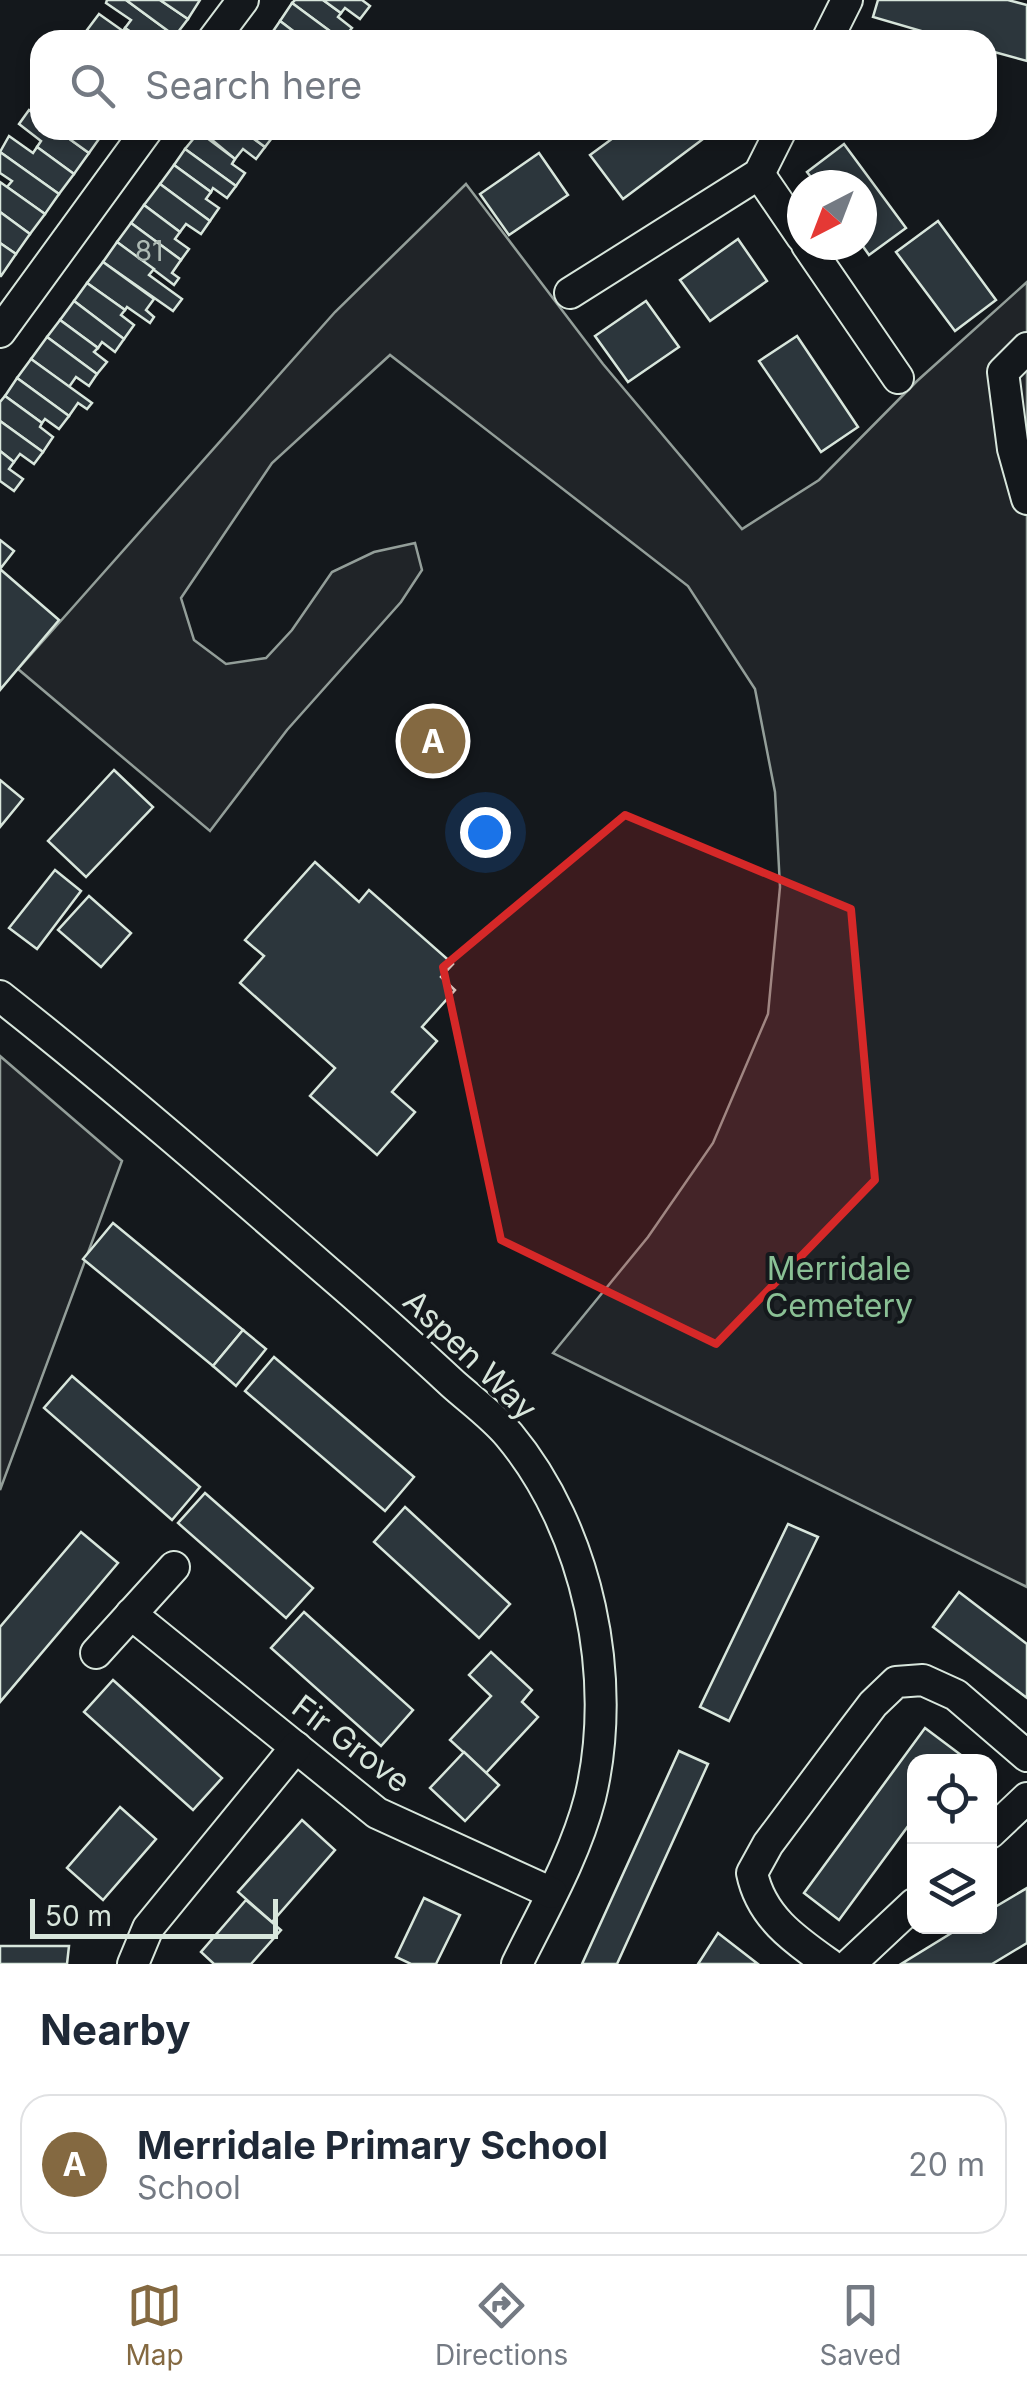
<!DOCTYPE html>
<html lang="en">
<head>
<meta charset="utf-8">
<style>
  :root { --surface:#fff; --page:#f2f2f3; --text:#1f2937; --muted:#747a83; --line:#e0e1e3; --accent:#846941 }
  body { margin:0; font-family:Inter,sans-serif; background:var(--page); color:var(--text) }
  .controls { position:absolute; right:30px; bottom:30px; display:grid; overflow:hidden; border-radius:20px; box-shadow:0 5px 15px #0003 }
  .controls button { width:90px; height:90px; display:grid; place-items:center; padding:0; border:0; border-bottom:2px solid var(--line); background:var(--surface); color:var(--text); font:50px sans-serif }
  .compass { position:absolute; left:787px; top:170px; width:90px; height:90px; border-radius:50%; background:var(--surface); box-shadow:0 5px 15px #0003; rotate:222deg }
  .scale { position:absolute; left:30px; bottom:25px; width:248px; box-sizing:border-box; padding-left:10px; border:5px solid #d8e6dc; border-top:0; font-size:28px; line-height:35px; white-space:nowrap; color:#d8e6dc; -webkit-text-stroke:8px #14181c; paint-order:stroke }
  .you { position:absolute; left:485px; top:832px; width:35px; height:35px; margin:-25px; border:8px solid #fff; border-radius:50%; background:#1a73e8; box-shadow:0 0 0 15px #1a73e833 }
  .badge { display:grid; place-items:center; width:65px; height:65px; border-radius:50%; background:var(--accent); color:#fff; font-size:32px; font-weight:700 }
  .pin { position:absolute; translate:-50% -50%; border:5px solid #fff; box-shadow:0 2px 10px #0006 }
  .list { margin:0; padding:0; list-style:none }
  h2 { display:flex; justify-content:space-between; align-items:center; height:130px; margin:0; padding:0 40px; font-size:42px }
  h2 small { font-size:32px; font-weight:400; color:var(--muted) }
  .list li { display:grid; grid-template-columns:65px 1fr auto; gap:30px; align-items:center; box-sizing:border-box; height:140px; margin:0 20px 20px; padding:0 20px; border:2px solid var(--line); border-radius:30px }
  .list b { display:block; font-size:38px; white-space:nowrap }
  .list p { margin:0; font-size:32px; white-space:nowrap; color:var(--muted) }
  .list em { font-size:32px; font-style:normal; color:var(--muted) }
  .icon { flex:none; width:55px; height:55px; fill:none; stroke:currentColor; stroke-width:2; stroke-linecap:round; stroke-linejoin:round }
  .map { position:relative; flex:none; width:1027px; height:1964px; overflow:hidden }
  .search { position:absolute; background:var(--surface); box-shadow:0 5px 15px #0003; left:30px; right:30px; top:30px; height:110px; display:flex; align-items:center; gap:25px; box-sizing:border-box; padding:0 35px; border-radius:30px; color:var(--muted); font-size:38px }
  .sheet { height:290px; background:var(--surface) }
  nav { display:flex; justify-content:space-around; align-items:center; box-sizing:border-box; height:140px; border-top:2px solid var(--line); background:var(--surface); font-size:28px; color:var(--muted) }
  nav a { display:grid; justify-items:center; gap:5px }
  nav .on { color:var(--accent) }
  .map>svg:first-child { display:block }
</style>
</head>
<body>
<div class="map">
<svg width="1027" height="1964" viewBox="0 0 1027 1964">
  <rect width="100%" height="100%" fill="#14181c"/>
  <g fill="#202428" stroke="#939e99" stroke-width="2.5">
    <polygon points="466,184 603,364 742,529 819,480 917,381 1027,282 1027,1587 553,1353 648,1237 713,1143 768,1014 780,887 775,792 755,689 688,586 390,355 272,463 181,598 194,640 226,664 266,658 292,630 332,572 374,552 415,543 422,570 401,602 287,730 210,831 18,669 335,312"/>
    <polygon points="0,1056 122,1161 0,1490"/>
  </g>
  <g fill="#2c363c" stroke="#d8e6dc" stroke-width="2.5">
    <polygon points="107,0 126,0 175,36 172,40 142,40 125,28 131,20 106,3"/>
    <polygon points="126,0 160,0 188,19 175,36"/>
    <polygon points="160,0 200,0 188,19"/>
    <polygon points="295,0 323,0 341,13 338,17 352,28 342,40 292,3"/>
    <polygon points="323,0 362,0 370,6 360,19 345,8 341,13"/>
    <polygon points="878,0 1008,0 1027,5 1027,61 987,50 987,40 952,40 873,17"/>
    <polygon points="292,3 342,40 305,40 280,21"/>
    <polygon points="99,14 123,31 125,28 142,40 101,40 87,30"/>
    <polygon points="280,21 305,40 267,40"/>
    <polygon points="29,110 40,118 40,130 57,130 89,153 74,174 37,147 41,141 19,124"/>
    <polygon points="57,130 102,130 104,132 89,153"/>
    <polygon points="200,130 242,130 265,147 256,159 243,149 235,159"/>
    <polygon points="242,130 269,130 275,134 265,147"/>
    <polygon points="624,130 715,130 623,199 590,155"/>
    <polygon points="199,132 235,159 232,164 245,173 236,186 185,149"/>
    <polygon points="9,136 33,153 37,147 74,174 59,194 0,152"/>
    <polygon points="844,144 906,228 869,255 862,245 862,185 817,185 807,172"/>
    <polygon points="185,149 236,186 227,198 213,188 211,192 174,165"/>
    <polygon points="0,152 59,194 45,214 7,187 12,181 0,173"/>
    <polygon points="539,153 568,195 509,235 480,194"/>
    <polygon points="174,165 211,192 206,199 219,208 210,221 160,184"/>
    <polygon points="0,182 45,214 30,234 0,212"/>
    <polygon points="160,184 210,221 201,234 186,224 180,232 144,205"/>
    <polygon points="144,205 180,232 175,239 189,249 181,260 131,223"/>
    <polygon points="0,212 30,234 16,254 0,243"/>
    <polygon points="938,221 996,300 955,331 896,252"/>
    <polygon points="131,223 181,260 172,273 179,278 174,285 117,242"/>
    <polygon points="738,239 767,281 710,321 680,280"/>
    <polygon points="117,242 154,269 149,275 182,299 173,311 103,262"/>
    <polygon points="0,243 16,254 1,276 0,276"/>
    <polygon points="103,262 154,299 146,310 154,317 150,323 127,307 125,310 87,283"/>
    <polygon points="87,283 125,310 121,315 134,325 124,339 74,301"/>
    <polygon points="74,301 124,339 115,352 102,342 98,348 60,320"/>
    <polygon points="646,301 679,347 628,382 595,336"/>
    <polygon points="60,320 98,348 94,352 107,362 97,374 47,337"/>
    <polygon points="797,336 858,427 821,452 759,361"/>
    <polygon points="47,337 97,374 89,386 76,377 69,387 31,359"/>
    <polygon points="31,359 92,403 87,409 78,403 69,416 17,378"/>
    <polygon points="17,378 69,416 59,429 45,419 42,423 5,396"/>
    <polygon points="5,396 42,423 40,427 53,437 43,452 0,421 0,402"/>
    <polygon points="0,421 43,452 34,464 20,454 14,462 0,451"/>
    <polygon points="0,451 14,462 9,469 23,479 14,491 0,481"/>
    <polygon points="0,540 14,551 0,569 59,620 0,690"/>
    <polygon points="114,770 153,807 86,877 48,841"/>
    <polygon points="0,780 23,799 0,827"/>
    <polygon points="315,862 359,902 369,890 453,964 441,977 455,990 422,1027 437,1041 392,1092 415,1112 377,1155 310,1096 335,1068 240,983 264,956 245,940"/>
    <polygon points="55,870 81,891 37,949 9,928"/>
    <polygon points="89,896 131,933 101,967 58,930"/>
    <polygon points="113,1223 243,1330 213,1366 83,1259"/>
    <polygon points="243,1330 266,1349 236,1386 213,1366"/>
    <polygon points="274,1357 414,1477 385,1511 245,1391"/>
    <polygon points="72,1376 200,1487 172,1520 44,1408"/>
    <polygon points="205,1493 313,1588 286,1618 178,1523"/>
    <polygon points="405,1507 510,1604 479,1638 374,1542"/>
    <polygon points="788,1524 818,1537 729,1721 700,1707"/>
    <polygon points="81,1532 118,1563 0,1702 0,1627"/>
    <polygon points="959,1592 1027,1644 1027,1698 933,1627"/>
    <polygon points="304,1612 413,1710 381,1746 271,1648"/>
    <polygon points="491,1652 532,1690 522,1702 538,1717 486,1773 450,1740 491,1696 469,1675"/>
    <polygon points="113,1680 222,1778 193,1810 84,1712"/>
    <polygon points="925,1728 961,1755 956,1762 914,1762 914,1818 839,1920 804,1893"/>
    <polygon points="679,1751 708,1764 617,1964 582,1964"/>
    <polygon points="464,1752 499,1785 465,1821 430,1788"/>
    <polygon points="120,1807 156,1839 103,1900 67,1868"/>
    <polygon points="302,1820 335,1850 272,1922 238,1892"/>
    <polygon points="1027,1888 1027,1943 992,1964 901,1964 963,1926 990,1926 990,1910"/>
    <polygon points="424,1898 460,1915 436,1964 411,1964 396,1957"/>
    <polygon points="246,1900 281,1930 251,1964 214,1964 201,1952"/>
    <polygon points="718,1933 758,1964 698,1964"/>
    <polygon points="0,1946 69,1946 67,1964 0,1964"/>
  </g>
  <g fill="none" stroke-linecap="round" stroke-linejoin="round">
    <g stroke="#d8e6dc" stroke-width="34">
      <g id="street">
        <polyline points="213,40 243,0"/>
        <polyline points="827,40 847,0"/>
        <polyline points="759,174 802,237"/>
        <polyline points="807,245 898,378"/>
        <polyline points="570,293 759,174 781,130"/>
        <polyline points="0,332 147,130"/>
        <polyline points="1027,348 1003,372 1013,449 1027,499"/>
        <path d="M0,996c113,89 221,183 329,277 42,36 83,73 124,111 18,16 40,32 56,51 79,95 110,243 81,363 -15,58 -47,113 -73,166"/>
        <polyline points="131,1614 377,1813 552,1893"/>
        <polyline points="96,1653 174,1567"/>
        <polyline points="990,1833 1027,1798"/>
        <polyline points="133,1964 148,1928 296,1747"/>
        <path d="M829,1964c-34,-24 -68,-47 -77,-91l16,-29 83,-111 22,-29 23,-22 27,-2 33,15 71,61"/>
        <polyline points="850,1964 914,1904"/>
      </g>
    </g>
    <use href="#street" stroke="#14181c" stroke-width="30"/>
  </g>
  <path fill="#d62828" fill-opacity="0.2" stroke="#d62828" stroke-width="8" stroke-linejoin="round" d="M625,815l226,94 24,271 -159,164 -215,-104 -58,-273z"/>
  <g text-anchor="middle" stroke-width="8" stroke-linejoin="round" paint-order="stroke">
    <g font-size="28" fill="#adbab4">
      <text x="149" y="261">81</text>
    </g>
    <g font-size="32" fill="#8ac095" stroke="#14181c">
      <text x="839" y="1280">Merridale<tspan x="839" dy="37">Cemetery</tspan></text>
    </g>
    <g font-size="32" fill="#d8e6dc" stroke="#14181c">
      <text transform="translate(470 1355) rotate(44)" y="11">Aspen Way</text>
      <text transform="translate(351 1744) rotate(37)" y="11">Fir Grove</text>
    </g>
  </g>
</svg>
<div class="controls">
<button><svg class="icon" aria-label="locate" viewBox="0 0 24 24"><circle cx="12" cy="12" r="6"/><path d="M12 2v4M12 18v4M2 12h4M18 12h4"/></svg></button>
<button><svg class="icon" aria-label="layers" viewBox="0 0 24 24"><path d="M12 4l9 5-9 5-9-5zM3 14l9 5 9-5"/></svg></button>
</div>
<svg class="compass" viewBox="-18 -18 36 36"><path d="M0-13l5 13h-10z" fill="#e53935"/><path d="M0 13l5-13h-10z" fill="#747a83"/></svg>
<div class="scale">50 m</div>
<div class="you"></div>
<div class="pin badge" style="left:433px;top:741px">A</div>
<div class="search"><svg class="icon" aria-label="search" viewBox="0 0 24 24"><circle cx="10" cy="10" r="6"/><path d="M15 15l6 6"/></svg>Search here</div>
</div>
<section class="sheet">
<h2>Nearby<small></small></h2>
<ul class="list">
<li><span class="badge">A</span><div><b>Merridale Primary School</b><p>School</p></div><em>20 m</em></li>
</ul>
</section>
<nav>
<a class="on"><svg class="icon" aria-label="map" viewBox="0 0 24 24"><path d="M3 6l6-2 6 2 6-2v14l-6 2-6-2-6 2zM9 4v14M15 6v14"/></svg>Map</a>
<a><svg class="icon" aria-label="directions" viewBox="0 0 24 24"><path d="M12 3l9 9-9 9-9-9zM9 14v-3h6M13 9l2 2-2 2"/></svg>Directions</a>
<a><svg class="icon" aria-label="saved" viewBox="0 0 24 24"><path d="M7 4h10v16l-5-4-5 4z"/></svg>Saved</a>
</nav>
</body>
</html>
